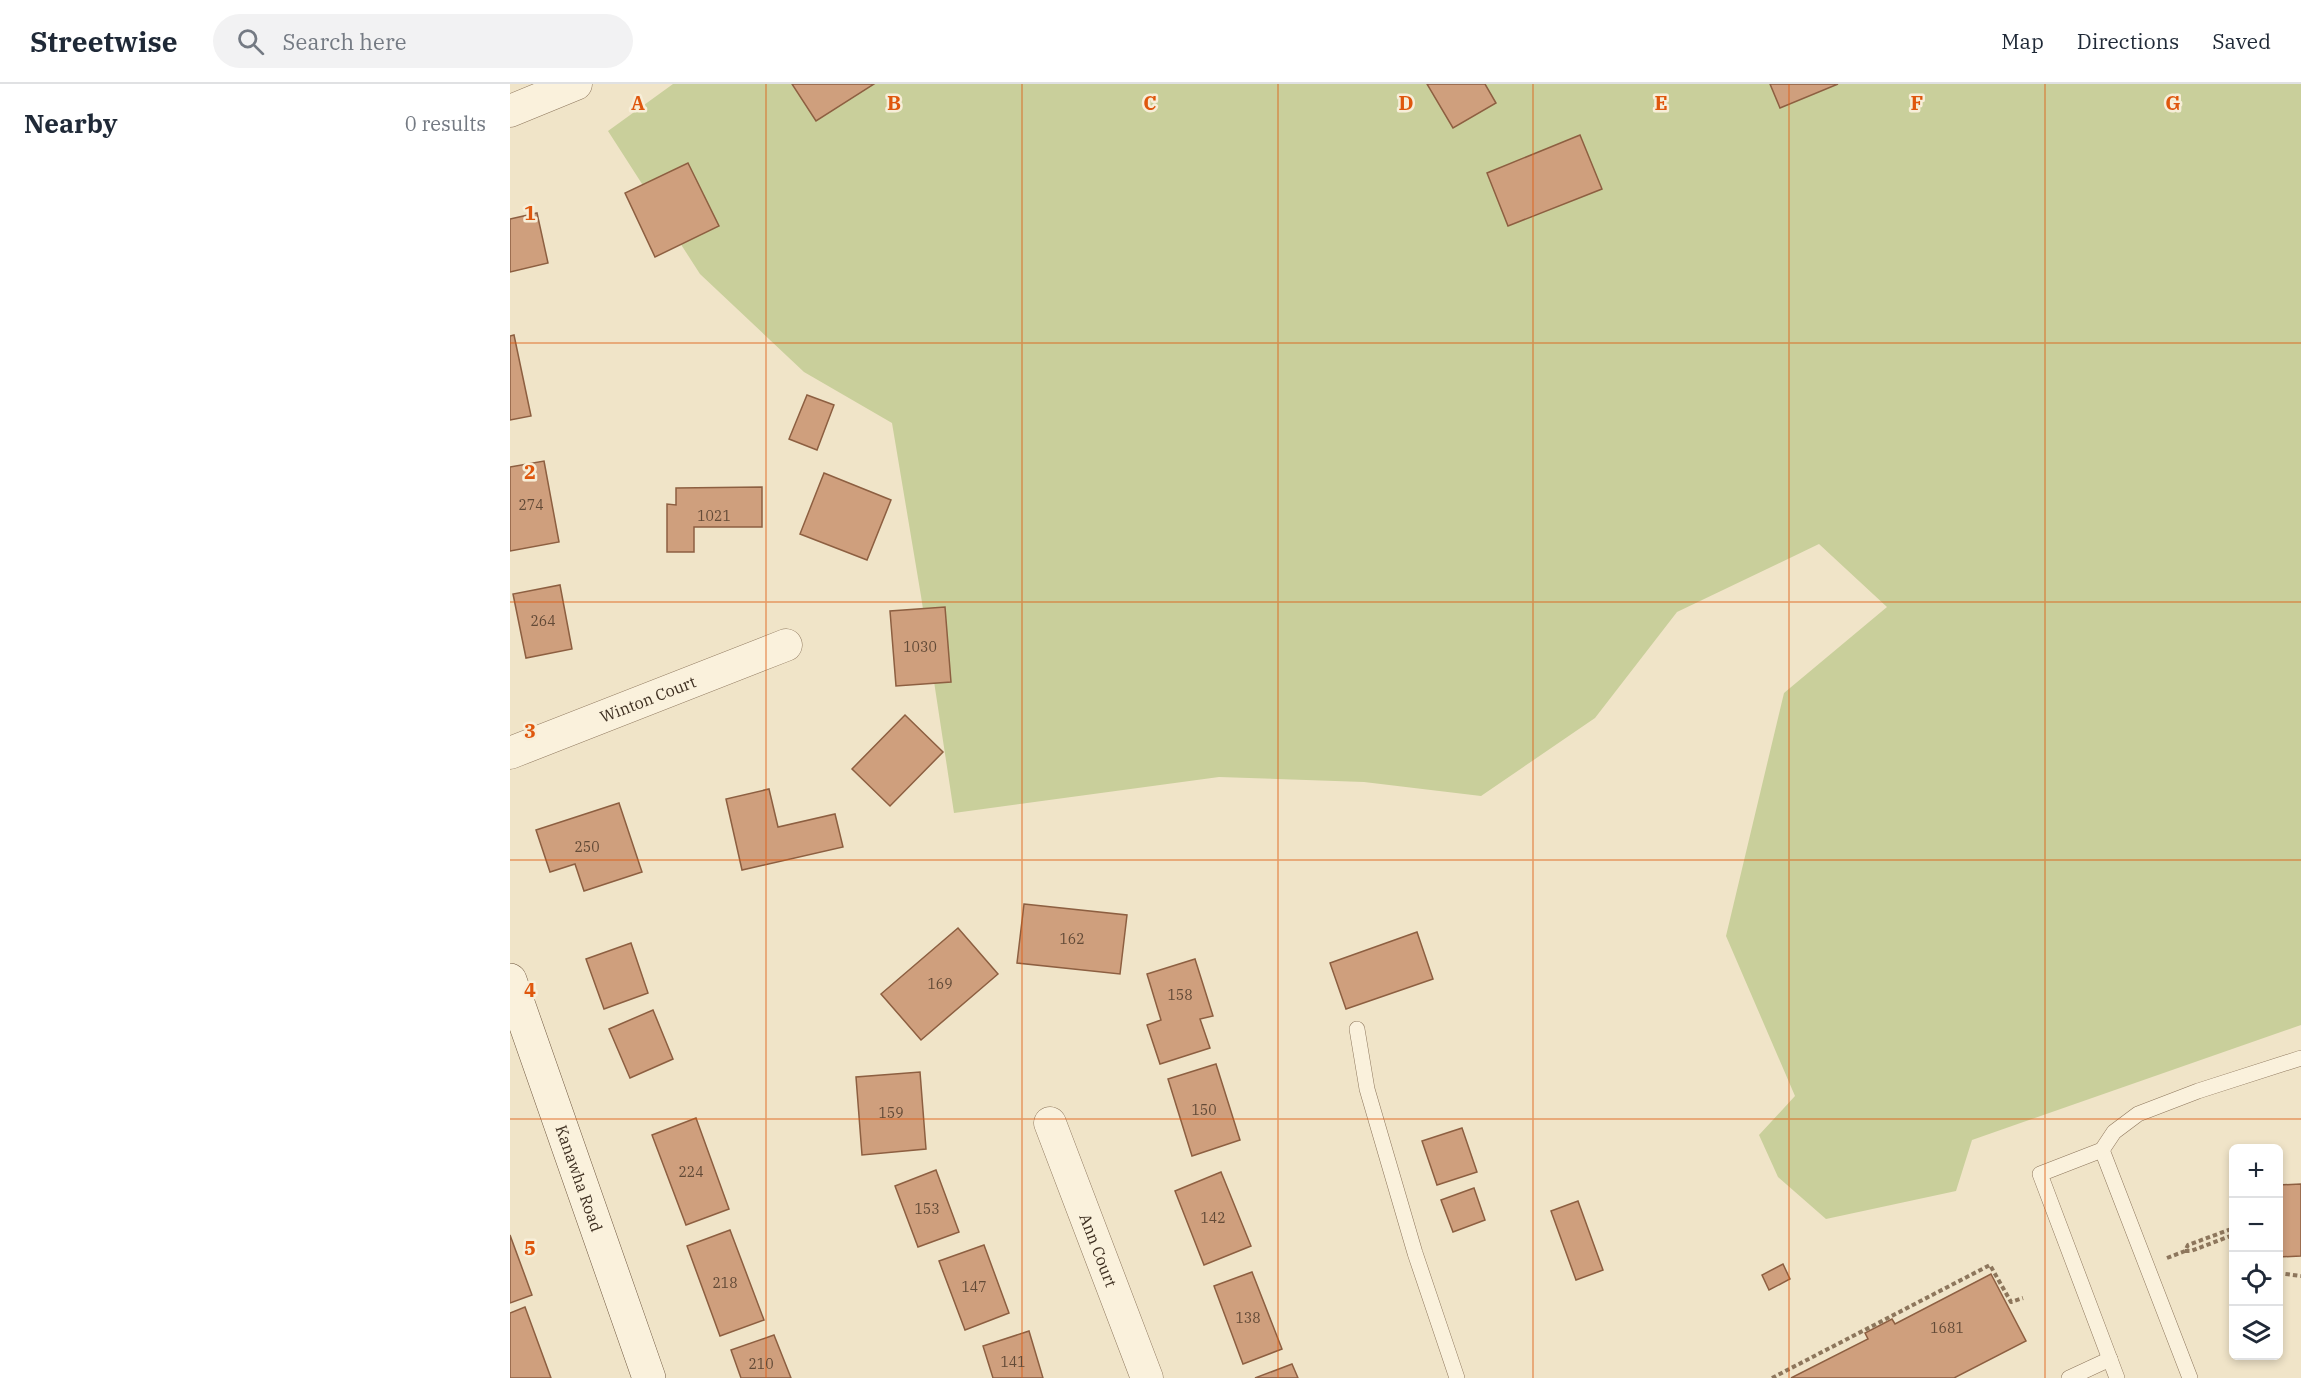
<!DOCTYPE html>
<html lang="en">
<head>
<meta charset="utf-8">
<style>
  :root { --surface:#fff; --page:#f2f2f3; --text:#1f2937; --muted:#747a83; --line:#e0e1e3 }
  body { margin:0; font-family:"IBM Plex Serif",serif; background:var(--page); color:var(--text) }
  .controls { position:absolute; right:18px; bottom:18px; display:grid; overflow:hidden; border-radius:9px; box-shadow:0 3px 9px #0003 }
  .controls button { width:54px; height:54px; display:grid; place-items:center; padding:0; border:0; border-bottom:2px solid var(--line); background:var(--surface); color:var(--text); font:30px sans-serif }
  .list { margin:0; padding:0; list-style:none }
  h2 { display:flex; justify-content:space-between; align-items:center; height:78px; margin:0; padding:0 24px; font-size:26px }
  h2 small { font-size:20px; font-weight:400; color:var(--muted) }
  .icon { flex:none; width:33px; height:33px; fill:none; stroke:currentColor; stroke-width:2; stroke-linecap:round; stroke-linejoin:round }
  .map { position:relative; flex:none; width:1791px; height:1294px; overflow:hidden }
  header { display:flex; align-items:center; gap:36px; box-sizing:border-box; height:84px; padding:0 30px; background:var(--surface); border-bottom:2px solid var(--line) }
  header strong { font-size:28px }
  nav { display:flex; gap:33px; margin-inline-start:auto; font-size:21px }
  .search { width:420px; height:54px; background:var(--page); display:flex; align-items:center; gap:15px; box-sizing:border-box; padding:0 21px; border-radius:33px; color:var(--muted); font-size:22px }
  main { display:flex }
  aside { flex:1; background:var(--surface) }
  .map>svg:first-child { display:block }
</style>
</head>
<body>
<header>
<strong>Streetwise</strong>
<div class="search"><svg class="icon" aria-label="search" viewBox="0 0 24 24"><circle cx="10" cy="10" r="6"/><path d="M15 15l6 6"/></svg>Search here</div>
<nav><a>Map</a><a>Directions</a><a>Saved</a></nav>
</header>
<main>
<aside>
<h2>Nearby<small>0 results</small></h2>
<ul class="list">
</ul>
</aside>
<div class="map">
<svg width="1791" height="1294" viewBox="0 0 1791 1294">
  <rect width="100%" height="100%" fill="#f0e4c8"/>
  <polygon fill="#c9cf9b" points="163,0 1791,0 1791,941 1462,1056 1446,1107 1316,1135 1268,1093 1249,1051 1285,1012 1216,852 1274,609 1377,523 1309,460 1167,528 1085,634 971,712 854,698 709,693 444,729 411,512 382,339 294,288 190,190 98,47"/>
  <g fill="#cf9f7d" stroke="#8d5f41" stroke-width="1.5">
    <polygon points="282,0 364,0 306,37"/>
    <polygon points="917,0 975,0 986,19 943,44"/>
    <polygon points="1260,0 1328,0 1270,24"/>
    <polygon points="1070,51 1092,105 998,142 977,89"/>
    <polygon points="178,79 209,142 145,173 115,109"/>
    <polygon points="27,129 38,179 0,188 0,135"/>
    <polygon points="4,251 21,332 0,336 0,252"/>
    <polygon points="297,311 324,321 307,366 279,355"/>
    <polygon points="34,377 49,458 0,467 0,383"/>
    <polygon points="314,389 381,416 357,476 290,450"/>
    <polygon points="252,403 252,443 184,443 184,468 157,468 157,420 166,421 166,404"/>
    <polygon points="50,501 62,565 16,574 3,510"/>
    <polygon points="435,523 441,598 386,602 380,527"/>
    <polygon points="395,631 433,668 380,722 342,685"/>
    <polygon points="259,705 268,743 325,730 333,763 232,786 216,715"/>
    <polygon points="109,719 132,788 74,807 65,780 40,788 26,746"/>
    <polygon points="514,820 617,831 610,890 507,879"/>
    <polygon points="448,844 488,890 411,956 371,910"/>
    <polygon points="907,848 923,895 836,925 820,879"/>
    <polygon points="121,859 138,909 94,925 76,875"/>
    <polygon points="685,875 703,932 690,935 700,964 650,980 637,941 651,936 637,890"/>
    <polygon points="143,926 163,975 120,994 99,945"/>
    <polygon points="706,980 730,1056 682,1072 658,995"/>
    <polygon points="410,988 416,1065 352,1071 346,993"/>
    <polygon points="186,1034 219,1125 176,1141 142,1051"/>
    <polygon points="952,1044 967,1088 927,1101 912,1057"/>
    <polygon points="426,1086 449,1148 408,1163 385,1102"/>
    <polygon points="711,1088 741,1162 694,1181 665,1107"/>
    <polygon points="1791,1100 1791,1172 1768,1173 1768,1101"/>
    <polygon points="964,1104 975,1136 943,1148 931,1116"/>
    <polygon points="1068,1117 1093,1186 1066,1196 1041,1127"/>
    <polygon points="220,1146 254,1236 210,1252 177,1162"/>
    <polygon points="0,1151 22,1211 0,1219"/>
    <polygon points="474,1161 499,1229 455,1246 429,1177"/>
    <polygon points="1273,1180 1280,1195 1259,1206 1252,1191"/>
    <polygon points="742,1188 772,1265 733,1280 704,1202"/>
    <polygon points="1481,1190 1516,1257 1444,1294 1281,1294 1358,1255 1355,1249 1382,1235 1385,1240"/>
    <polygon points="15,1223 41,1294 0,1294 0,1229"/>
    <polygon points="519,1247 533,1294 483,1294 473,1262"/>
    <polygon points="264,1251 281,1294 231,1294 221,1266"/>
    <polygon points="782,1280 788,1294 745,1294"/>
  </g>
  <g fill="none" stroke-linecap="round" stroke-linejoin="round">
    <g stroke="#8d765c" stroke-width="16">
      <g id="lane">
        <polyline points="847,945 857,1005 905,1169 947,1294"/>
        <polyline points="1592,1066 1680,1294"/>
        <polyline points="1559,1294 1600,1275"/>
        <polyline points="1607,1294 1530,1090 1592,1066 1604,1048 1628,1030 1688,1007 1791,974"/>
      </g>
    </g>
    <g stroke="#8d765c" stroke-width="33">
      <g id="street">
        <polyline points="0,27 66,0"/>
        <path id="s1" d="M0,669l276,-108"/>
        <path id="s2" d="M540,1039l97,255"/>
      </g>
    </g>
    <g stroke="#6f573f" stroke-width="34">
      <g id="secondary">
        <path id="s3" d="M0,896l139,398"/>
      </g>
    </g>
    <g stroke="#8d765c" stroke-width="4" stroke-dasharray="4.5 3" stroke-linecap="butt">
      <polyline points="1675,1167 1681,1167 1723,1151"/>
      <polyline points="1657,1174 1675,1167 1678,1161 1724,1144"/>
      <polyline points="1768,1189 1791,1192"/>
      <polyline points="1262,1294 1480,1181 1501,1218 1513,1214"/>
    </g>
    <use href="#lane" stroke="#faf1dc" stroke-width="15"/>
    <use href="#street" stroke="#faf1dc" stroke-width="32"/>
    <use href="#secondary" stroke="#faf1dc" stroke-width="33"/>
  </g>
  <path fill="none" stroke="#df570d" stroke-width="1.5" stroke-opacity="0.55" d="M256,0v1294M512,0v1294M768,0v1294M1023,0v1294M1279,0v1294M1535,0v1294M0,259h1791M0,518h1791M0,776h1791M0,1035h1791"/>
  <g text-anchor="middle" stroke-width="5" stroke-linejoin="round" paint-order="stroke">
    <g font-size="14" fill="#624a37">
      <text x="21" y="426">274</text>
      <text x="204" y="437">1021</text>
      <text x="33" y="542">264</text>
      <text x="410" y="568">1030</text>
      <text x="77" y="768">250</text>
      <text x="562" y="860">162</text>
      <text x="430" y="905">169</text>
      <text x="670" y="916">158</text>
      <text x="694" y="1031">150</text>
      <text x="381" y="1034">159</text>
      <text x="181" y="1093">224</text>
      <text x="417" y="1130">153</text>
      <text x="703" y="1139">142</text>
      <text x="215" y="1204">218</text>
      <text x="464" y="1208">147</text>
      <text x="738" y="1239">138</text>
      <text x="1437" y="1249">1681</text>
      <text x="503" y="1283">141</text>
      <text x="251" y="1285">210</text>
    </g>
    <g font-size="16" fill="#3d2e20" stroke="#f7eed8">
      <text dy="6" stroke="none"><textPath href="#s1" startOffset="148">Winton Court</textPath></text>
      <text dy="6" stroke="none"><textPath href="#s3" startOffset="210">Kanawha Road</textPath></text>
      <text dy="6" stroke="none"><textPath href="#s2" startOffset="136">Ann Court</textPath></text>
    </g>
  </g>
  <g font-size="20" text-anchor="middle" font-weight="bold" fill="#df570d" stroke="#f7eed8" stroke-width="5" stroke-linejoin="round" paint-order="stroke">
    <text x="128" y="26">A</text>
    <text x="384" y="26">B</text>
    <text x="640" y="26">C</text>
    <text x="896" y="26">D</text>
    <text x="1151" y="26">E</text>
    <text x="1407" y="26">F</text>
    <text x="1663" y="26">G</text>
    <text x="20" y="136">1</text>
    <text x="20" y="395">2</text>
    <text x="20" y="654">3</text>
    <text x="20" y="913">4</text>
    <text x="20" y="1171">5</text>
  </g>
</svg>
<div class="controls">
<button>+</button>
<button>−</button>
<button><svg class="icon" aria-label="locate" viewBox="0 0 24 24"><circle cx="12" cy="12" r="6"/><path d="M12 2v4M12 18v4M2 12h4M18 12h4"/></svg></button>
<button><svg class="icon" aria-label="layers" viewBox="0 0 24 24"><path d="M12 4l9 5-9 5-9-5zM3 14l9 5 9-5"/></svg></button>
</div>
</div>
</main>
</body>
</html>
